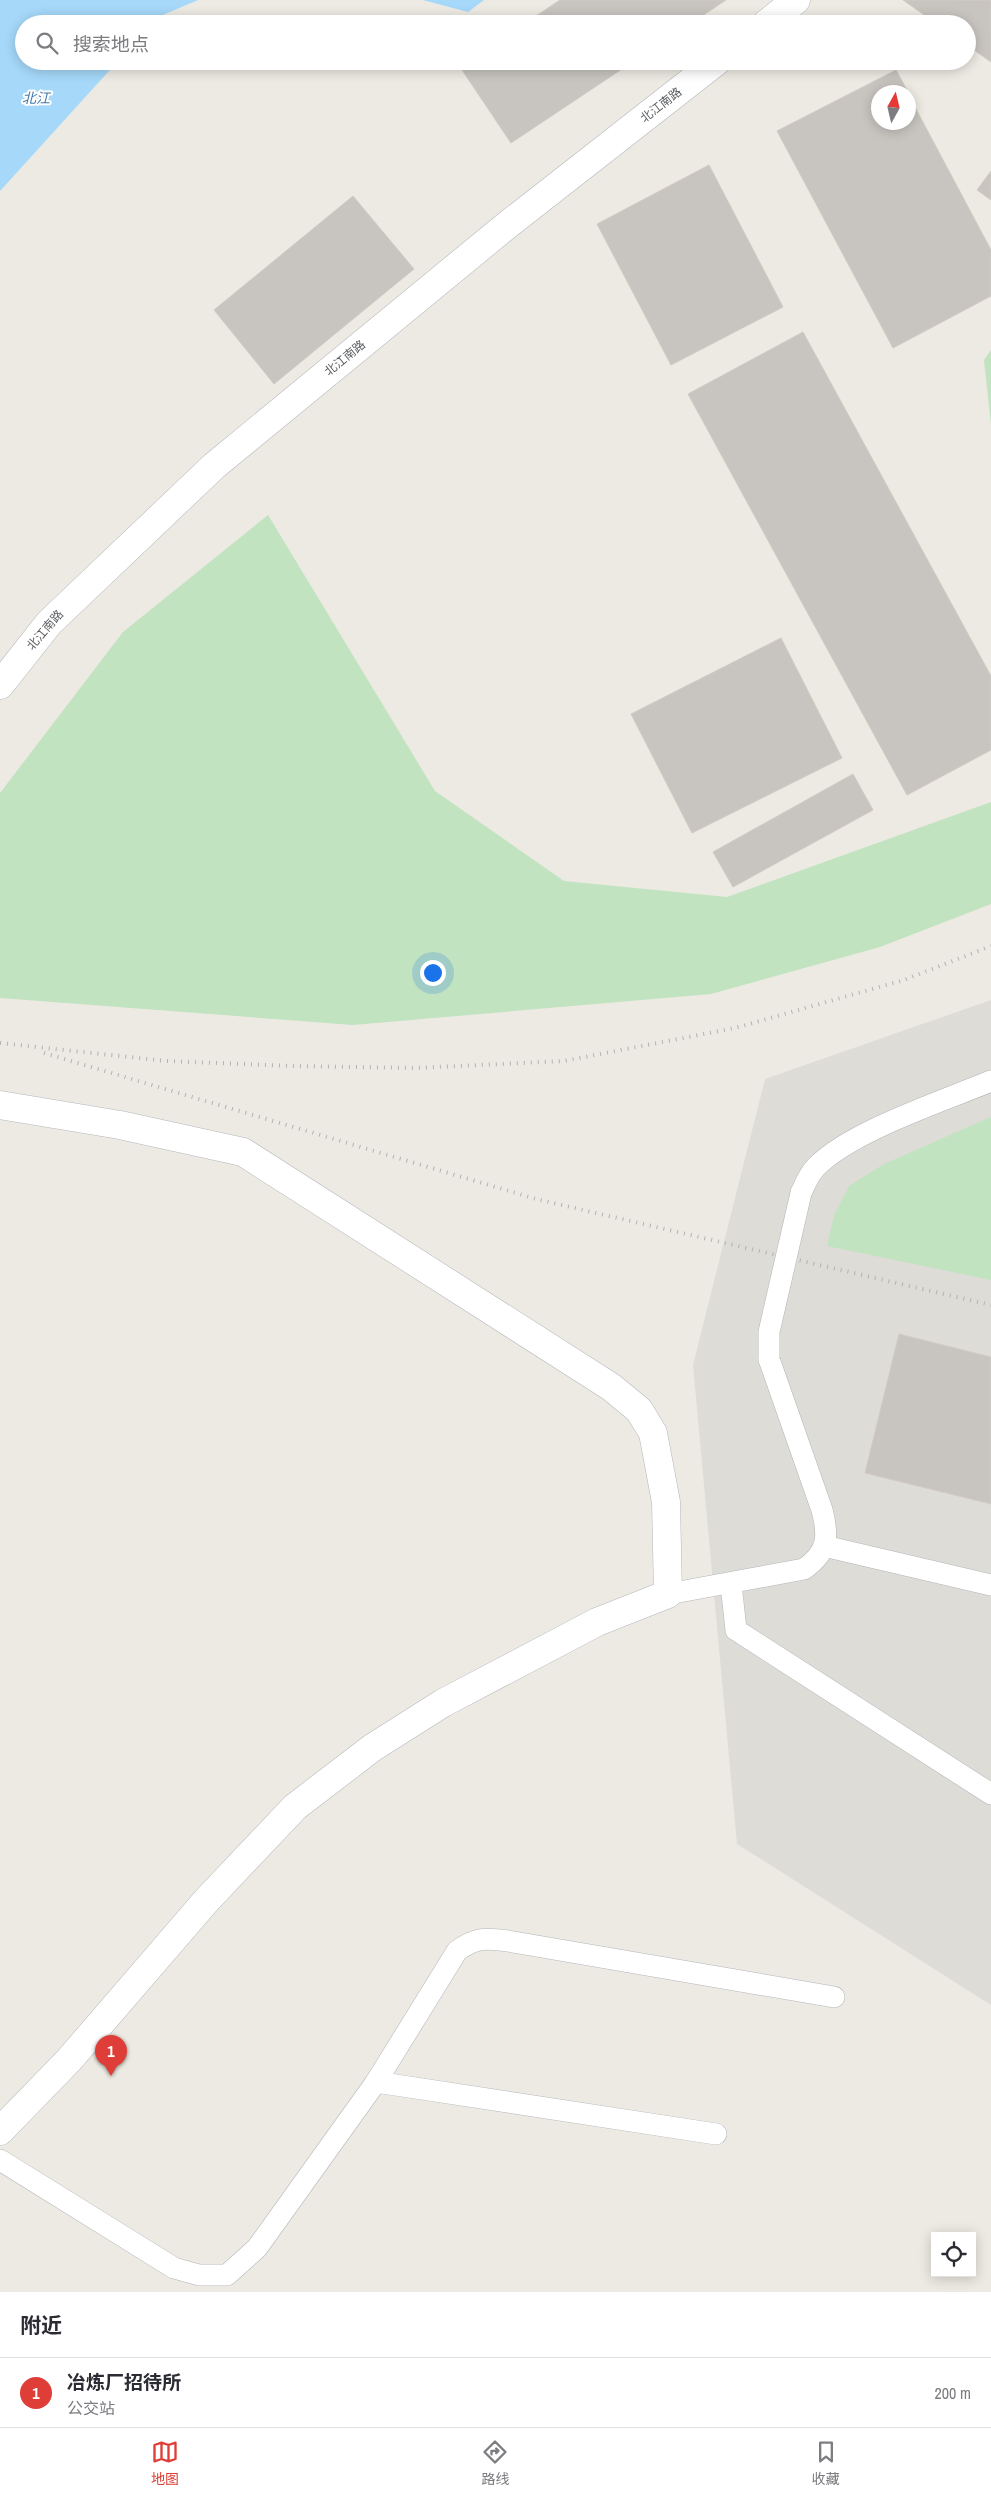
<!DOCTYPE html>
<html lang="zh">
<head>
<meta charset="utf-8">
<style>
  :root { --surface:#fff; --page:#f2f2f3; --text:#2b2b33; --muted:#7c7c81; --line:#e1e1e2; --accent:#de3e37 }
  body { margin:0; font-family:"Archivo Narrow","Noto Sans SC",sans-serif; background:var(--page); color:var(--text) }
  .controls { position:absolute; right:15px; bottom:15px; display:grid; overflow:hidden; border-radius:0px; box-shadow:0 2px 12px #0003 }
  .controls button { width:45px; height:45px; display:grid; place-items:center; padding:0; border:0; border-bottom:1px solid var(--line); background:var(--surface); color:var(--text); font:25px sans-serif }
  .compass { position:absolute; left:871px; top:85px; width:45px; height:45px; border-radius:50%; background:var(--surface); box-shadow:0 2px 12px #0003; rotate:8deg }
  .you { position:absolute; left:432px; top:972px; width:18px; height:18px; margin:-12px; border:4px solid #fff; border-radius:50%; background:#1a73e8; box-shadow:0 0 0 8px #1a73e833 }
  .badge { display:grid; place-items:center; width:32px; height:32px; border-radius:50%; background:var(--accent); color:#fff; font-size:16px; font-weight:700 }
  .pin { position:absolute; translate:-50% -41px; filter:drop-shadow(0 1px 2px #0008) }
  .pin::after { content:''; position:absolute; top:26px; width:18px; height:15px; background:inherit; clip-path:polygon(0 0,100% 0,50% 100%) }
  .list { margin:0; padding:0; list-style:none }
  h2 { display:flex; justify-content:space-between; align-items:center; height:65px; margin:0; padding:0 20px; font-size:21px }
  h2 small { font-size:16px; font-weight:400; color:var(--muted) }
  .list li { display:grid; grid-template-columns:32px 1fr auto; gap:15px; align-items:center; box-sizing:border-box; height:70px; padding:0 20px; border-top:1px solid var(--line) }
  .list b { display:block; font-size:19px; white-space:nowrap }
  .list p { margin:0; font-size:16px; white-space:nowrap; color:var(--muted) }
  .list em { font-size:16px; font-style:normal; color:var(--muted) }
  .icon { flex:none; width:28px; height:28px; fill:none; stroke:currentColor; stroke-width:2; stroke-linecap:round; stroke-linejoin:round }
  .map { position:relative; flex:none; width:991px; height:2292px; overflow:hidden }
  .search { position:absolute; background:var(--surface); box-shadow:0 2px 12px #0003; left:15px; right:15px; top:15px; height:55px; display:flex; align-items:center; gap:12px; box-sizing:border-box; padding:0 18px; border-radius:28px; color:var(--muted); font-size:19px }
  .sheet { height:135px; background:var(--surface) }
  nav { display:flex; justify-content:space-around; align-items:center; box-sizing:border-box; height:70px; border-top:1px solid var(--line); background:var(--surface); font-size:14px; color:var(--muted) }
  nav a { display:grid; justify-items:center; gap:2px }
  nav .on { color:var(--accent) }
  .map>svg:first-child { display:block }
</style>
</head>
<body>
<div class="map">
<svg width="991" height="2292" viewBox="0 0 991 2292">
  <rect width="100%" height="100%" fill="#eceae2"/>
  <polygon fill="#dedcd7" points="991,1000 991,2005 737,1844 693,1365 765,1079"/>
  <g fill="#c1e3c0">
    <polygon points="991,350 991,425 984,360"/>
    <polygon points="268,515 435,791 564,881 727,897 991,802 991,904 880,947 711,994 353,1025 0,998 0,793 123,632"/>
    <polygon points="991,1117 991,1280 827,1246 834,1215 849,1186 884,1164"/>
  </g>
  <g fill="#a5d8f9">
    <polygon points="0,0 198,0 158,17 152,24 24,24 24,61 118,61 0,191"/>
    <polygon points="423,0 484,0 468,12"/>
  </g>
  <g fill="#c8c5c0" stroke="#d1cbc1">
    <polygon points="560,0 726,0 690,24 524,24"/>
    <polygon points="903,0 991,0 991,62 967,45 967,24 937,24"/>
    <polygon points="468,61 634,61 511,143 460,67"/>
    <polygon points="896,70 908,92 878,92 878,122 908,122 908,94 991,250 991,296 893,348 777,131"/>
    <polygon points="709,165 783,307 671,365 597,224"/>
    <polygon points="991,171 991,200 977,190"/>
    <polygon points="353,196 414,269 274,384 214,310"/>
    <polygon points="803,332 991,676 991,750 907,795 688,394"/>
    <polygon points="781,638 842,758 692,833 631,714"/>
    <polygon points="853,774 873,810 733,887 713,852"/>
    <polygon points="899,1334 991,1357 991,1504 865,1473"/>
  </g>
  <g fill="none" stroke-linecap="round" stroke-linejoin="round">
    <g stroke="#b3b5b9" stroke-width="22">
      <g id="lane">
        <path d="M801,1193c4,-9 8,-19 15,-26 35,-36 127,-66 175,-86"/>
        <polyline points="824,1546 991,1585"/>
        <polyline points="731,1584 736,1630 991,1794"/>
        <path d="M668,1594l136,-25c24,-17 25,-32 18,-59l-53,-151"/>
        <polyline points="376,2082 716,2134"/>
        <path d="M0,2160l174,108 25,7h28l30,-27 119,-166 81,-131c19,-14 29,-13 51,-10l326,56"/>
      </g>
    </g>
    <g stroke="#b4b7bc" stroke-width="29">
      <g id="secondary">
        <polyline points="766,24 796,0"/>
        <polyline points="0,685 49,623 214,466 506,226 717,61"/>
        <polyline points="0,1105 120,1125 243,1152 611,1387 639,1410 653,1433 666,1502 668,1594 597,1622 443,1703 372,1748 295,1807 206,1901 69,2060 0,2131"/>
      </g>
    </g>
    <use href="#lane" stroke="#fff" stroke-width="21"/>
    <use href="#secondary" stroke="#fff" stroke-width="28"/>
    <g stroke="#b1b2b2" stroke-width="4" stroke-dasharray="1 6" stroke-linecap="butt">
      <polyline points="0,1043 166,1061 293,1066 415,1068 564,1061 735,1028 904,980 991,946"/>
      <polyline points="44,1053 536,1199 991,1305"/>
    </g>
    <g stroke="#b3b5b9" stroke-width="22" stroke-linecap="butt">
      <polyline id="lane-bridge" points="769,1359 769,1332 801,1193"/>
    </g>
    <use href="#lane-bridge" stroke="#fff" stroke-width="21"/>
  </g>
  <g text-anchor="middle" stroke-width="4" stroke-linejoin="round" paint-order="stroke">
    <g font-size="12" fill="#5b5e62" stroke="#fff">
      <text transform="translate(661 105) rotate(-38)" y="4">北江南路</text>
      <text transform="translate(345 358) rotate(-39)" y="4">北江南路</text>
      <text transform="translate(45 630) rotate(-49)" y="4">北江南路</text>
    </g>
    <g font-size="14" font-style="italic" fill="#4479aa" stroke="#fff">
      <text x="36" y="103">北江</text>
    </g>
  </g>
</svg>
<div class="controls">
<button><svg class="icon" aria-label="locate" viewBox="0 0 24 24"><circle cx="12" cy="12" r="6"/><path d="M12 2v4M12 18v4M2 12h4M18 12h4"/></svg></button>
</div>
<svg class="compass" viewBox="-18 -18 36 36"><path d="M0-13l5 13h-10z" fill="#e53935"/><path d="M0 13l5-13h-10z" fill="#7c7c81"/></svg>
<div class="you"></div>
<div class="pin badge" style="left:111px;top:2076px">1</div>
<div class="search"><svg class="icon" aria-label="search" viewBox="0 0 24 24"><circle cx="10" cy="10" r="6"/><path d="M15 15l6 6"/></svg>搜索地点</div>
</div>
<section class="sheet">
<h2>附近<small></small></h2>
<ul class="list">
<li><span class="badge">1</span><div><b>冶炼厂招待所</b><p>公交站</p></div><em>200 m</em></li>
</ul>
</section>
<nav>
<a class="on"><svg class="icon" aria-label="map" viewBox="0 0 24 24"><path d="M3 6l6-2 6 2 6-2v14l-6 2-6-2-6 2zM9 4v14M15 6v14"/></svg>地图</a>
<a><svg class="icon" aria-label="directions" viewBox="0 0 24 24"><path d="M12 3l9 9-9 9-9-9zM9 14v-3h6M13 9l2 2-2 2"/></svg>路线</a>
<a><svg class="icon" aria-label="saved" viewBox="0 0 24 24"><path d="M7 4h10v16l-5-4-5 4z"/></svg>收藏</a>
</nav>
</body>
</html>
